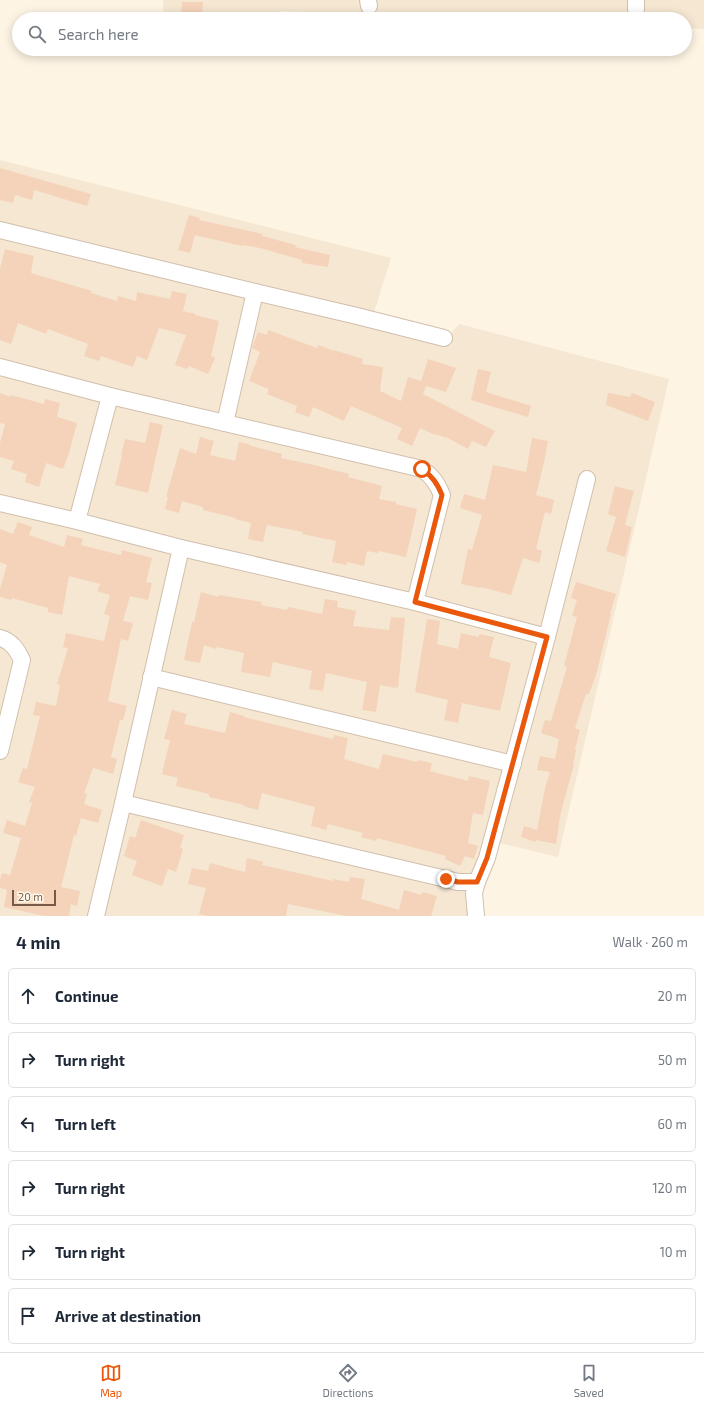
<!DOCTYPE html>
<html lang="en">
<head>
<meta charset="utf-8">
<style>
  :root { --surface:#fff; --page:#f2f2f3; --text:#1f2937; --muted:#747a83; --line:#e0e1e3; --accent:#ea580c }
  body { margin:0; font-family:"Exo 2",sans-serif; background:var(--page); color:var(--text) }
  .scale { position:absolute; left:12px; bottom:10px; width:44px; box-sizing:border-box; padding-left:4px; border:2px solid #775b48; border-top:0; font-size:11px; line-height:14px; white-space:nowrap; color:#775b48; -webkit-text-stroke:3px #fff8eb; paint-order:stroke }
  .stop { position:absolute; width:12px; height:12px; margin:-9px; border:3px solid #ea580c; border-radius:50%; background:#fff }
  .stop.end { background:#ea580c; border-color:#fff; box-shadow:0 1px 4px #0008 }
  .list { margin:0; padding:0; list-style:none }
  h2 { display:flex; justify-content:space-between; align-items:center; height:52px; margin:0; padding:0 16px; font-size:17px }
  h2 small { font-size:13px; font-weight:400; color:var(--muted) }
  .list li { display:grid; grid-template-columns:26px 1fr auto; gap:12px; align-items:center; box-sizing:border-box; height:56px; margin:0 8px 8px; padding:0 8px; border:1px solid var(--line); border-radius:6px }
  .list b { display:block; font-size:15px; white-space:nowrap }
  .list em { font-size:13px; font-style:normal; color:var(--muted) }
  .icon { flex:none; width:22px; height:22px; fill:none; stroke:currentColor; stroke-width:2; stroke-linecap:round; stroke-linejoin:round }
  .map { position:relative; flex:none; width:704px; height:916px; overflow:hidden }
  .search { position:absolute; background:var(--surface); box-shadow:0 2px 10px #0003; left:12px; right:12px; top:12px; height:44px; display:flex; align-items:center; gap:10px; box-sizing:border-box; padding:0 14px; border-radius:22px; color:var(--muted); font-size:15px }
  .sheet { height:436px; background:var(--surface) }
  nav { display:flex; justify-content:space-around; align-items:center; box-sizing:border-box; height:56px; border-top:1px solid var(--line); background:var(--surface); font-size:11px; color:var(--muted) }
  nav a { display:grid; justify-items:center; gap:2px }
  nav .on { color:var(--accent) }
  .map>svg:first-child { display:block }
</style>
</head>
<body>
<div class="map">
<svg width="704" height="916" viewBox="0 0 704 916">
  <rect width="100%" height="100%" fill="#fdf4e4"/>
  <g fill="#f5e7d2">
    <polygon points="163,0 704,0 704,29 685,28 685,19 473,19 282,11 272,19 164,19"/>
    <polygon points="165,49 234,49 231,51 165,52"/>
    <polygon points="0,160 391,258 370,325 441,345 459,324 669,379 558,857 487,840 470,916 0,916"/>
  </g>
  <g fill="#f4d3ba">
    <polygon points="182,2 203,2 202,15 181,14"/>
    <polygon points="0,168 91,194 87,206 34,190 32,200 15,195 13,203 0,200"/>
    <polygon points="189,215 200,218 199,220 263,234 262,236 296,245 295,247 330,255 328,267 302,263 302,260 260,248 242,245 242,246 195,235 190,253 178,250"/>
    <polygon points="5,249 34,256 31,273 92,291 91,293 117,301 118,296 136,301 137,292 170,299 172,291 187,294 183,311 195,314 195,315 219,321 211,356 215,358 208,374 189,366 187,369 175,365 186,335 159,328 147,360 137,356 133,367 101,356 99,361 84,356 88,344 48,329 46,334 18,323 11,344 0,340 0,269"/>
    <polygon points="268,330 317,348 319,345 334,351 334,350 363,359 362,364 383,367 380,391 401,401 408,377 421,381 428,359 456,368 446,392 426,386 423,394 495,431 486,447 472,441 468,449 446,437 446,438 436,434 435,435 420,428 412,446 397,439 402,428 351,406 344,421 313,407 309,417 295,412 297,406 267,394 269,389 249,381 260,352 252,348 258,332 267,335"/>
    <polygon points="478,369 491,372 486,392 531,406 528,417 471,400"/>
    <polygon points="0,393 11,397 11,395 44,404 45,399 60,403 57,417 77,423 69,453 63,469 46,463 39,487 25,482 27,474 11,469 14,461 0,457 0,443 5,424 0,423"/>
    <polygon points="608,393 630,397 632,393 655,402 648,421 606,405"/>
    <polygon points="150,422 163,425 148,493 115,485 122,455 121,455 125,439 145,443"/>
    <polygon points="200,437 214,441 210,455 235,461 239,442 251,445 251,446 282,454 281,458 314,465 349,474 348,477 382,486 379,499 396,502 396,504 417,509 406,557 379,551 378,553 367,551 364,566 347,562 347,565 332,562 336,541 302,534 303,532 288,529 267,525 263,542 248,539 251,523 235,519 236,518 203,510 203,507 182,501 179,513 165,509 168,497 166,497 180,448 196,454"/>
    <polygon points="532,438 548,441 544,462 536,495 554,500 551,514 545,512 536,549 542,551 539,563 523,558 511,595 481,587 481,588 461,584 468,549 472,550 482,515 460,508 464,494 485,500 493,465 526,472"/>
    <polygon points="615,486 634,491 625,525 632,527 625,557 606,551 616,517 608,514"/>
    <polygon points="18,522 32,527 29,535 64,547 67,535 83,539 81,545 121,555 122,550 152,558 146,582 152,583 148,600 130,596 123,621 133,623 128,641 121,639 108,701 127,706 123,720 120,720 111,757 117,759 113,774 93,768 84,793 87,794 84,804 102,810 98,823 81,818 76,836 74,835 61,887 80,891 77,906 71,904 69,916 45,916 4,907 7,890 0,888 0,880 2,873 10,875 21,838 3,833 7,820 25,826 32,803 29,802 35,787 18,782 23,768 27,769 40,716 33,715 36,702 56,706 60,685 57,684 68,648 63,647 66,633 104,641 110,616 104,614 110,595 97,591 100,584 69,576 62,615 48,612 48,608 12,598 11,600 0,597 0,589 7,565 0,562 0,529 13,534"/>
    <polygon points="576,582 616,594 610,614 611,614 596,675 589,694 586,694 575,728 580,730 575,749 576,750 573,764 574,764 560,816 556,844 536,840 535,842 521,837 524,826 537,830 545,788 550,772 537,770 540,756 555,759 559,739 541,733 545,720 551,721 567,667 564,666 577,617 572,616 577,600 571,598"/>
    <polygon points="201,592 218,597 219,595 262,602 261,605 287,610 288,607 322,614 325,599 338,601 337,607 356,611 353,626 389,630 391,617 405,618 398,688 396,687 395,688 380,685 376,712 362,710 367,682 326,673 323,691 309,689 312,671 273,662 270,677 241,672 244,653 217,647 216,649 204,645 200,663 184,660 192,622 194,622"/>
    <polygon points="427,619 440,621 437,644 458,649 461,633 479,637 479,634 494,637 489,657 511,663 500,711 462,703 458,723 444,720 448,700 415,692"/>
    <polygon points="172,710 187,714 184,724 225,733 230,712 244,716 244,717 333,739 334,735 348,738 344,759 379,769 383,754 417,762 418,760 432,763 430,771 468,781 469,776 490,781 483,815 473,813 468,843 478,846 474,859 465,856 460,866 445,859 446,856 377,838 376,841 361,837 363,833 328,824 326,830 311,826 315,807 262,793 258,810 243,806 244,805 209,797 209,794 176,786 178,778 162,774 170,740 164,739"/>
    <polygon points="141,820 184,835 180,848 183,849 176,872 168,869 162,886 132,875 137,861 124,856 130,836 135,838"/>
    <polygon points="247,858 263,862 262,865 333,881 333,879 349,882 350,877 365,879 361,899 399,910 404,890 421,895 422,892 437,896 431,916 347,916 288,904 286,916 208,916 199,914 206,888 188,884 192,868 208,871 210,863 245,872"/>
  </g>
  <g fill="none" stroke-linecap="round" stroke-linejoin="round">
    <g stroke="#d1bfac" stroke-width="18">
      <g id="street">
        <polyline points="368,0 369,6"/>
        <polyline points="636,0 636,9"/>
        <polyline points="0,230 255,292 357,316 444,338"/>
        <path d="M0,367l110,29 312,73c10,7 15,14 20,26l-27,107"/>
        <polyline points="225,423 255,292"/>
        <polyline points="0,503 77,521 181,548 415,602 547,637"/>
        <polyline points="77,521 110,396"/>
        <path d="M0,638c12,3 17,12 22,22l-22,91"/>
        <polyline points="151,677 513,764"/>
        <polyline points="123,803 446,879 458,882 477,882 487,858 547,637 587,479"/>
        <polyline points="96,916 123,803 181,548"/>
        <polyline points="476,916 474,893 477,882"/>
      </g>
    </g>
    <use href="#street" stroke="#fff" stroke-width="16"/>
  </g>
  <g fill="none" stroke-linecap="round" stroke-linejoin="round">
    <path stroke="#ea580c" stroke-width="5" d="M422,469c10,7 15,14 20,26l-27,107 132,35 -60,221 -10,24h-19l-12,-3"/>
  </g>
</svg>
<div class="scale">20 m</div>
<div class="stop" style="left:422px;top:469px"></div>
<div class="stop end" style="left:446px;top:879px"></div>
<div class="search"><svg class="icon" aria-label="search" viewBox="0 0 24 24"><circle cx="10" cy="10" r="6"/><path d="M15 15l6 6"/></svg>Search here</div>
</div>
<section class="sheet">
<h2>4 min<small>Walk · 260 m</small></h2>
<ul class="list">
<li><svg class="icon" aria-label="ahead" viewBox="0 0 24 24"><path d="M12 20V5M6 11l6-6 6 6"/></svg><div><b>Continue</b></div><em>20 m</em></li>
<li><svg class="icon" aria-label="right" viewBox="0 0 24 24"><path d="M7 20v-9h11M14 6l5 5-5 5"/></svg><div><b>Turn right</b></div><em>50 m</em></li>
<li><svg class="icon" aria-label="left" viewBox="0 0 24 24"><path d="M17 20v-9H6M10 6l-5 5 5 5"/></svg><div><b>Turn left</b></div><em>60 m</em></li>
<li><svg class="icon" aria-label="right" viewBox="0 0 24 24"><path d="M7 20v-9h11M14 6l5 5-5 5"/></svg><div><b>Turn right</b></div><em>120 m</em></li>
<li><svg class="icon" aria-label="right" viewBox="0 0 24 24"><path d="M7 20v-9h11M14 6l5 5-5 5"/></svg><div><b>Turn right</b></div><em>10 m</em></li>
<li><svg class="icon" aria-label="arrive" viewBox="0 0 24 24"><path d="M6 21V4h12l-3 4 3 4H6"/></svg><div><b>Arrive at destination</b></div></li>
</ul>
</section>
<nav>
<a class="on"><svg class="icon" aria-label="map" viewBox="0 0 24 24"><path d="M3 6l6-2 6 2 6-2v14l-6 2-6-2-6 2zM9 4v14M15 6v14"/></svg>Map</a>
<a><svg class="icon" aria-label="directions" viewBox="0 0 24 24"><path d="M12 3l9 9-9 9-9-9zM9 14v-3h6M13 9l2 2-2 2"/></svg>Directions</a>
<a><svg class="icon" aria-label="saved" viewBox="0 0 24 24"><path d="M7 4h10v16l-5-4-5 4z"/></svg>Saved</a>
</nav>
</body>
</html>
